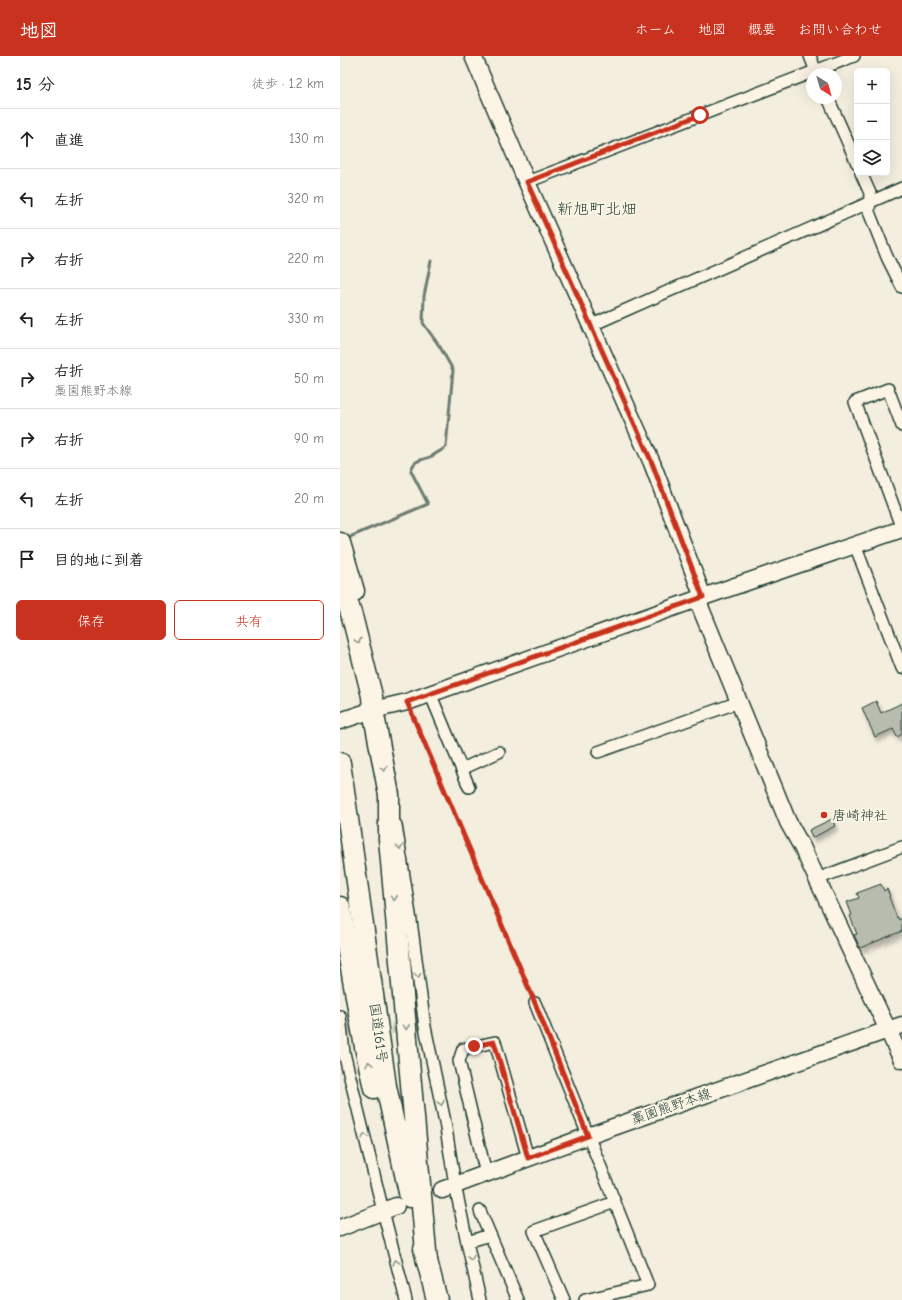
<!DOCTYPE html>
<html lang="ja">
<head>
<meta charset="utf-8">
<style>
  :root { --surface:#fff; --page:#f2f2f2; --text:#202124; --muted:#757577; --line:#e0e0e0; --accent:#c8321e }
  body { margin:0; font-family:"Comic Neue","Klee One",sans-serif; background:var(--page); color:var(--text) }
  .controls { position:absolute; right:12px; top:12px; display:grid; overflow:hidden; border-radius:6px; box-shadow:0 4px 16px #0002 }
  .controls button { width:36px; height:36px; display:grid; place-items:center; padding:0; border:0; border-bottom:1px solid var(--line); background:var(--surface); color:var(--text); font:20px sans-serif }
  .compass { position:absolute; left:466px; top:12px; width:36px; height:36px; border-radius:50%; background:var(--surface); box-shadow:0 4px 16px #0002; rotate:143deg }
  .stop { position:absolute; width:12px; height:12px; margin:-9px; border:3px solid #c8321e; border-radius:50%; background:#fff }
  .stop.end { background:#c8321e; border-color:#fff; box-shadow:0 1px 4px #0008 }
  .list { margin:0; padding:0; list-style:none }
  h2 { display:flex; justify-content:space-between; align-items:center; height:52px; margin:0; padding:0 16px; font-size:17px }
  h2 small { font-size:13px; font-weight:400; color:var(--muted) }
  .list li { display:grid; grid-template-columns:26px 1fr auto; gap:12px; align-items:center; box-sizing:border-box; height:60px; padding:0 16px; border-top:1px solid var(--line) }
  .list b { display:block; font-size:15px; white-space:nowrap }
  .list p { margin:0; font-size:13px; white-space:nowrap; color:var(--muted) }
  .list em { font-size:13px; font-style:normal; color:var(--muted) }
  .actions { display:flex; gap:8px; padding:12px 16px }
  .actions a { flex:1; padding:9px 0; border:1px solid var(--accent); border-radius:6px; text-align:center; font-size:14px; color:var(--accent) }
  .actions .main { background:var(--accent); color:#fff }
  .icon { flex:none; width:22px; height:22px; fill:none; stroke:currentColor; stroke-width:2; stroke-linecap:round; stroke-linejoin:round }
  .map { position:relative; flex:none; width:562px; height:1244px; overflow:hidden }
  header { display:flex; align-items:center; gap:24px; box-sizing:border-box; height:56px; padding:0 20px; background:var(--accent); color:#fff }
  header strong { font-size:19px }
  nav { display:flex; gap:22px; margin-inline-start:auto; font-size:14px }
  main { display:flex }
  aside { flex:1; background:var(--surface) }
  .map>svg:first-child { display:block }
</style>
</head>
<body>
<header>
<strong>地図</strong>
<nav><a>ホーム</a><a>地図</a><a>概要</a><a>お問い合わせ</a></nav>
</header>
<main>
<aside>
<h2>15 分<small>徒歩 · 1.2 km</small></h2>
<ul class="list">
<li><svg class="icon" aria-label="ahead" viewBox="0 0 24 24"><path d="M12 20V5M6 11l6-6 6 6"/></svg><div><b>直進</b></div><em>130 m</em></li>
<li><svg class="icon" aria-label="left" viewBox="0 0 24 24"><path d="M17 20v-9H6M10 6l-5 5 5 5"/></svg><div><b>左折</b></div><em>320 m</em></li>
<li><svg class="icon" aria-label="right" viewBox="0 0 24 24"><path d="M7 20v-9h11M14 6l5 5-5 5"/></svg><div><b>右折</b></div><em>220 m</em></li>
<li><svg class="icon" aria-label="left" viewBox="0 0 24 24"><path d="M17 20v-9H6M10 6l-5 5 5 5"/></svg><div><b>左折</b></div><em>330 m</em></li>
<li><svg class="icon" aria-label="right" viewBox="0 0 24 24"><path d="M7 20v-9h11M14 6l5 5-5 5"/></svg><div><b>右折</b><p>藁園熊野本線</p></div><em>50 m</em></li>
<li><svg class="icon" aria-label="right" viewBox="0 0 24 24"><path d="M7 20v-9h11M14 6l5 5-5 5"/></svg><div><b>右折</b></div><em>90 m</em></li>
<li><svg class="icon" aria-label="left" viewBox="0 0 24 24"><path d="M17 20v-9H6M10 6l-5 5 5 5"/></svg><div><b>左折</b></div><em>20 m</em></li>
<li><svg class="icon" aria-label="arrive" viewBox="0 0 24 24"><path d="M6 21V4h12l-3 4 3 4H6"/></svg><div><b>目的地に到着</b></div></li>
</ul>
<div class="actions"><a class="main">保存</a><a>共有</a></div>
</aside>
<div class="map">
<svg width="562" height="1244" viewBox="0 0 562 1244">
  <defs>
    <filter id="shadow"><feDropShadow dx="2.5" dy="4.5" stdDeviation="2" flood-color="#0004"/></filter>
  </defs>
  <rect width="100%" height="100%" fill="#f3eede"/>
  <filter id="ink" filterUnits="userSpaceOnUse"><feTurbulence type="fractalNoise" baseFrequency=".025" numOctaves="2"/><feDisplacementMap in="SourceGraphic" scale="8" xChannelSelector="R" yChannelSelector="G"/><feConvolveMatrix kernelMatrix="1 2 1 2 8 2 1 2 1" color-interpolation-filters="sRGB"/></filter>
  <g filter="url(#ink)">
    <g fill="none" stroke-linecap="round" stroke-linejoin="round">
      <path stroke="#6c7d72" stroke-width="3" d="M7,484l5,-4 76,-32 -17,-33c3,-13 11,-10 21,-15 5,-3 10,-6 14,-9l7,-77 -13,-23 -17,-24 1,-27 7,-35"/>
    </g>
    <g fill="#b8bcae" stroke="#1f3d34" filter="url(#shadow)">
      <polygon points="536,645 541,657 562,647 562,678 557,681 553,673 535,681 522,652"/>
      <polygon points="492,763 495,770 472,782 469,774"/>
      <polygon points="541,828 544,835 547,833 550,840 549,841 557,862 558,861 559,864 562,862 562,875 520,892 514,879 517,878 510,860 512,859 507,846 519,842 517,837"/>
    </g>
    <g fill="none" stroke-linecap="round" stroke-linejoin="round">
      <polyline stroke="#c9cbbc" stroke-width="11" stroke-dasharray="11 5.5" stroke-linecap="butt" points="2,974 85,971"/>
      <g stroke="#1f3d34" stroke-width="14">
        <g id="street">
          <polyline points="470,0 477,18"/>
          <polyline points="488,42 517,107"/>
          <polyline points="521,117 530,137 529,156 547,201 562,231"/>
          <polyline points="187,126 514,0"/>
          <polyline points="252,269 562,132"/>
          <polyline points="562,473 515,346 548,333 562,370"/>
          <polyline points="515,489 562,612"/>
          <polyline points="90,637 129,731"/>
          <polyline points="258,696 399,646"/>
          <polyline points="122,713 159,696"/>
          <polyline points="56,769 71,865 85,971 105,1066 115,1129 127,1186 140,1244"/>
          <polyline points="477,823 562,791"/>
          <polyline points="195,947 308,1229 245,1244"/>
          <polyline points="0,960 4,997 43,1155 66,1244"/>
          <polyline points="146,1118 119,1005 123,993 155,986 188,1102"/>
          <polyline points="140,1155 178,1244"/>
          <polyline points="127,1186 150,1179"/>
          <polyline points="224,1244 194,1175 275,1146"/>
        </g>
      </g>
      <g stroke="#1f3d34" stroke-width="19">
        <g id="secondary">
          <polyline points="133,0 185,122 312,407 363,541"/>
          <polyline points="357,543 448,766 462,791 562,1004"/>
          <polyline points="0,665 33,654 67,646 363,541 562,473"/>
          <polyline points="102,1134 248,1080 562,969"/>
          <polyline points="0,1172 56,1150"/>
        </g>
      </g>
      <g stroke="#1f3d34" stroke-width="23">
        <g id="highway">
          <polyline points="0,487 14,535"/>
          <polyline points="0,521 13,564 32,640 33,654 49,739 49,783 87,1206"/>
          <polyline points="0,707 46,1030 70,1141"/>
          <polyline points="0,851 25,991 34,1032"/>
          <polyline points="84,1193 97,1244"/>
        </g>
      </g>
      <polyline stroke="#1f3d34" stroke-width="1.5" stroke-dasharray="3 3" stroke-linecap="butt" points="71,657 191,937"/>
      <use href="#street" stroke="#fcf5e5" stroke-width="11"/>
      <use href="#secondary" stroke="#fcf5e5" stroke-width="16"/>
      <use href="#highway" stroke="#fcf5e5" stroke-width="20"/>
    </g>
    <defs><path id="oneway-chevron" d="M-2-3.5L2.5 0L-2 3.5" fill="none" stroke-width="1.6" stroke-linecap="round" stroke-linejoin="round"/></defs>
    <g stroke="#8e998c">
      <use href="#oneway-chevron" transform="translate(18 585) rotate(76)"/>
      <use href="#oneway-chevron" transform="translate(44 713) rotate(80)"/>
      <use href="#oneway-chevron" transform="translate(60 791) rotate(82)"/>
      <use href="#oneway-chevron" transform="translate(54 842) rotate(85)"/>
      <use href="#oneway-chevron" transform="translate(78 919) rotate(83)"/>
      <use href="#oneway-chevron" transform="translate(66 971) rotate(85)"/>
      <use href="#oneway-chevron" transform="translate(29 1008) rotate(-103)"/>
      <use href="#oneway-chevron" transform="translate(101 1047) rotate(78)"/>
      <use href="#oneway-chevron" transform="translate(25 1080) rotate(-104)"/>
      <use href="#oneway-chevron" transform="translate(131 1202) rotate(77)"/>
      <use href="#oneway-chevron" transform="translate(56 1206) rotate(-105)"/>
    </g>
  </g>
  <g fill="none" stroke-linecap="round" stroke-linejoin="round" filter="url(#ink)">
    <polyline stroke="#c8321e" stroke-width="5" points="134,990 154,986 188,1102 248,1080 195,947 67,646 363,541 312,407 187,126 360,59"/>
  </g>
  <circle fill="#c8321e" stroke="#fcf5e5" stroke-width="1.5" cx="484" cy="759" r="4"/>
  <g text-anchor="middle" stroke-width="4" stroke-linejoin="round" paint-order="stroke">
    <g font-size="14" fill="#1f3d34" stroke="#fcf5e5" text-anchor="start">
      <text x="492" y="764">唐崎神社</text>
    </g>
    <g font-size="14" fill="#1f3d34" stroke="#fcf5e5">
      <text transform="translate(39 977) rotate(82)" y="5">国道161号</text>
      <text transform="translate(331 1050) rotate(-19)" y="5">藁園熊野本線</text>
    </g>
    <g font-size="16" fill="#1f3d34" stroke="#fcf5e5">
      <text x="257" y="158">新旭町北畑</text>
    </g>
  </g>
</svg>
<div class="controls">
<button>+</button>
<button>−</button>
<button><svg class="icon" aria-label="layers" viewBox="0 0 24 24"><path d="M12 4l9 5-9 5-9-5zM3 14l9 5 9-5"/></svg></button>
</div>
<svg class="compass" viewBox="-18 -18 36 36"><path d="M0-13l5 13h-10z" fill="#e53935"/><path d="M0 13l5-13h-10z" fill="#757577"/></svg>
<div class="stop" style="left:360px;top:59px"></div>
<div class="stop end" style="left:134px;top:990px"></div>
</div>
</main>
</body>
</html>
